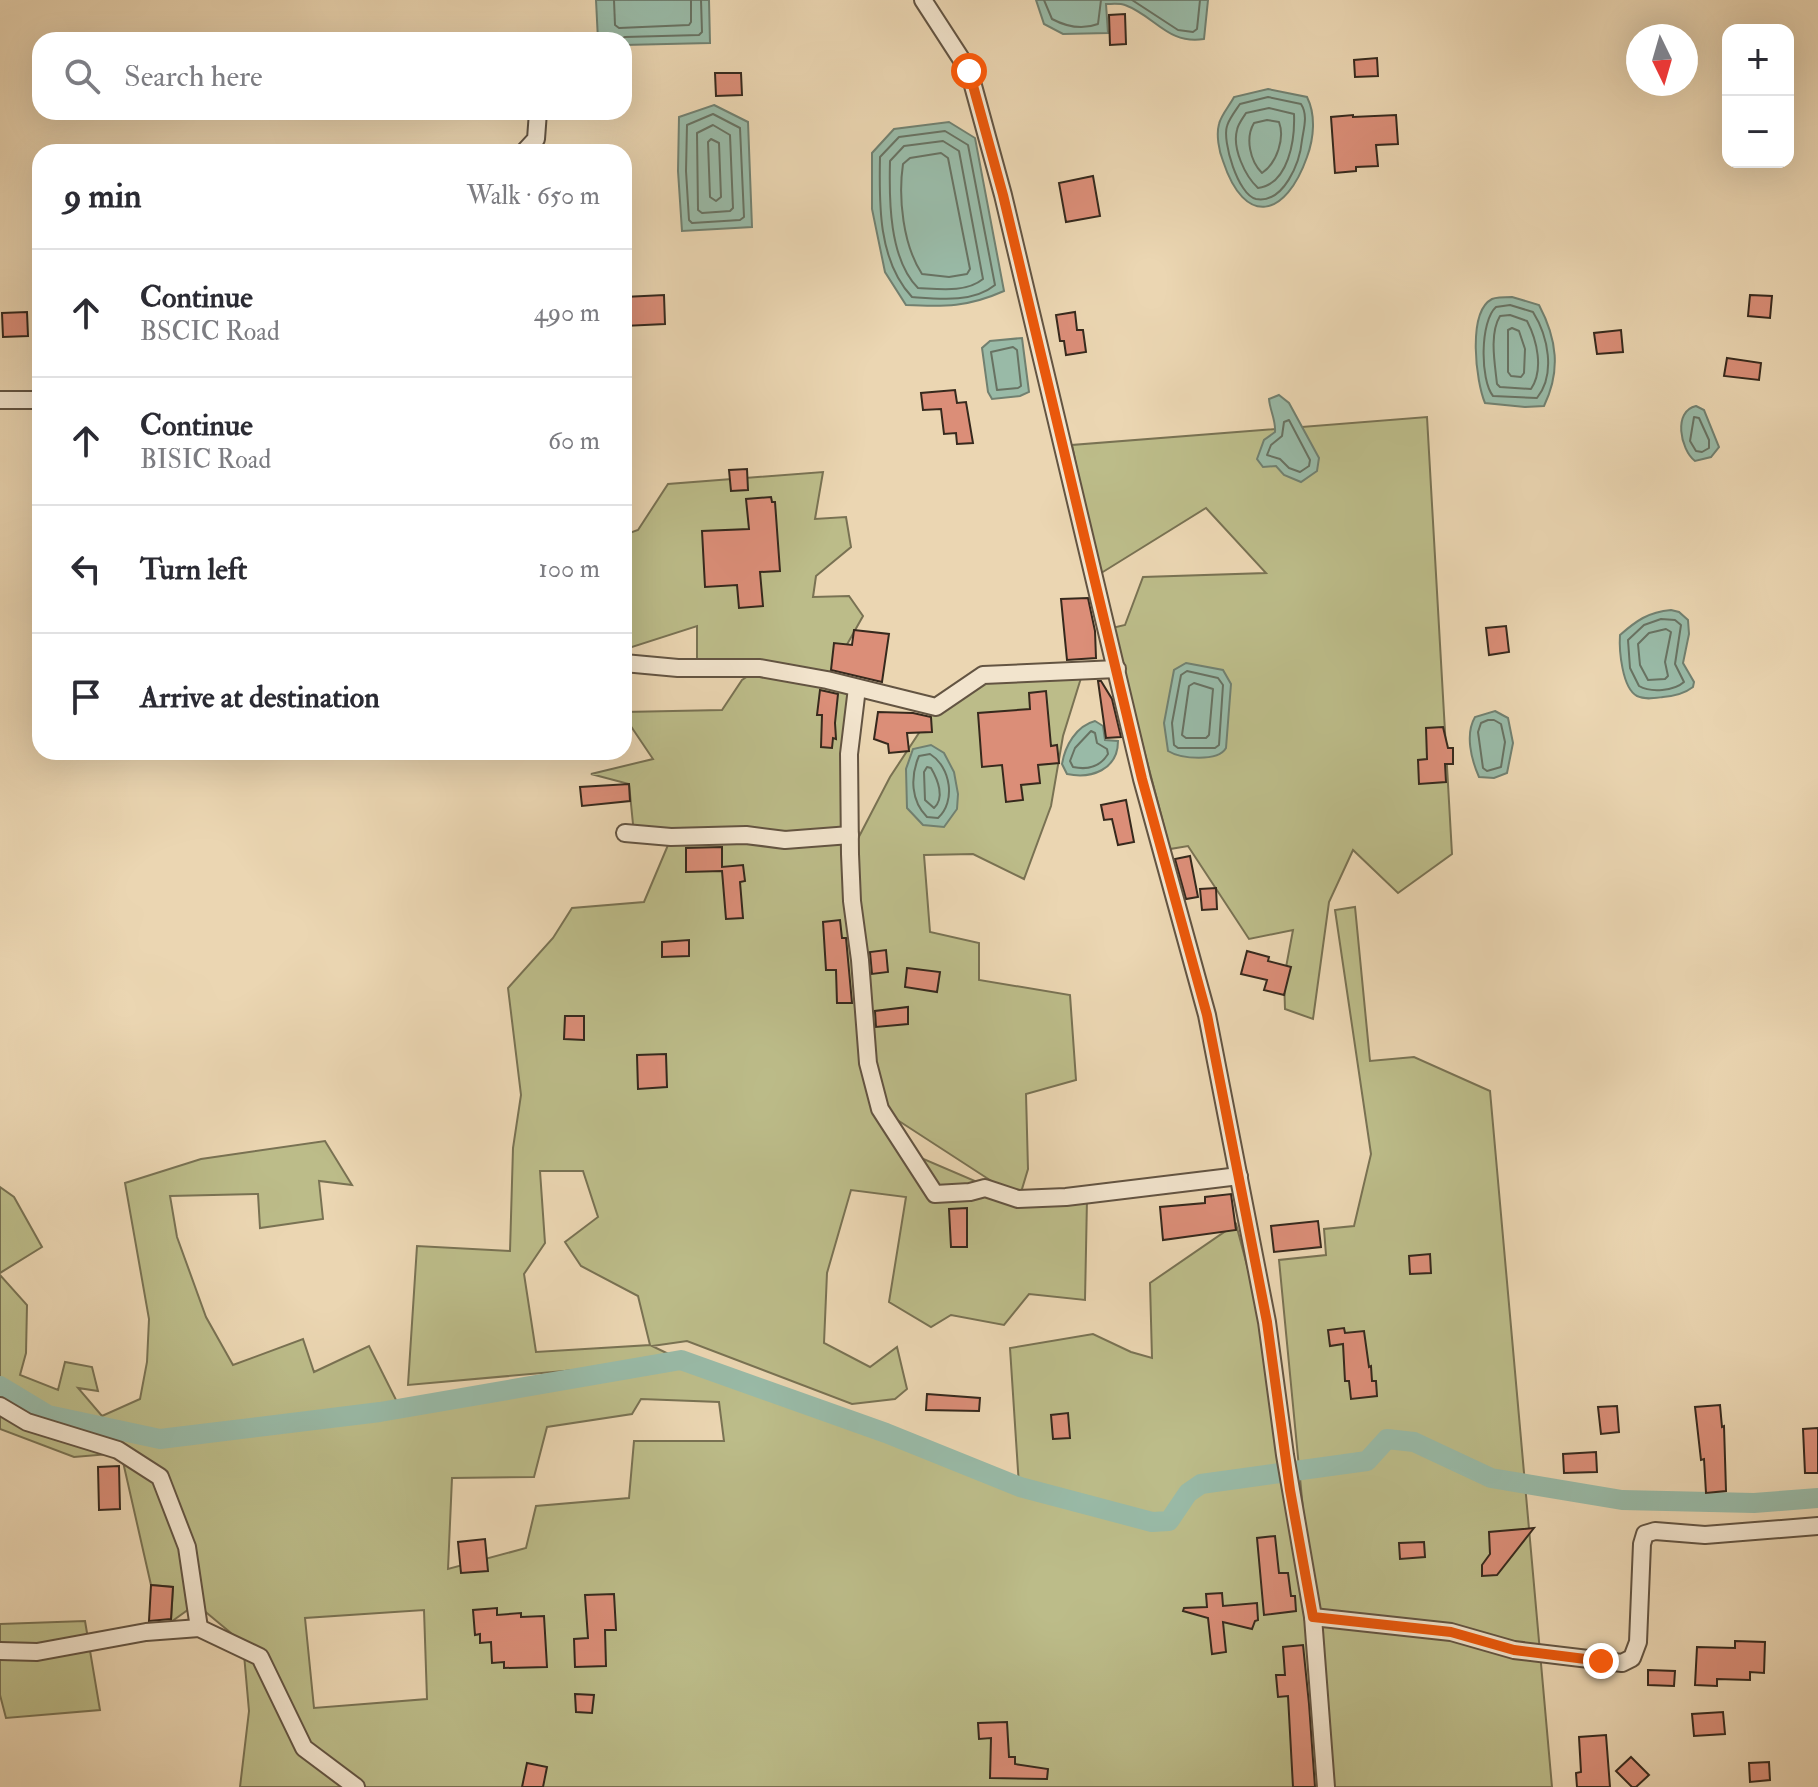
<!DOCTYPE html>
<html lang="en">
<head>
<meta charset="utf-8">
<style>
  :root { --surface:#fff; --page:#f7f7f7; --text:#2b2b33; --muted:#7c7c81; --line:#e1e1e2 }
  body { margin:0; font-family:"IM FELL Double Pica",serif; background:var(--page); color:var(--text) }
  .controls { position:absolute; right:24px; top:24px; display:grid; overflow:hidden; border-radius:16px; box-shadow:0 8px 32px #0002 }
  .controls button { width:72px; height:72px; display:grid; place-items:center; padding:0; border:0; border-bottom:2px solid var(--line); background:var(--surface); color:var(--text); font:40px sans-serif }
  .compass { position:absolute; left:1626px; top:24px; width:72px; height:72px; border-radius:50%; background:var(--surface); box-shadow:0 8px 32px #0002; rotate:175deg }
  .stop { position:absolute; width:24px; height:24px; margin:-18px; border:6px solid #ea580c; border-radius:50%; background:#fff }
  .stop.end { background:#ea580c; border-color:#fff; box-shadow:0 2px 8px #0008 }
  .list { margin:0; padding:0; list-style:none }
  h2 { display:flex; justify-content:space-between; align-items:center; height:104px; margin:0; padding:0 32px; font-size:34px }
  h2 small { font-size:26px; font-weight:400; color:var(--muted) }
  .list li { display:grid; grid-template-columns:52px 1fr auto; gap:24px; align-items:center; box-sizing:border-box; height:128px; padding:0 32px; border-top:2px solid var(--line) }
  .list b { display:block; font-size:30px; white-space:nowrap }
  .list p { margin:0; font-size:26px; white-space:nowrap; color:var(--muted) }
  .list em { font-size:26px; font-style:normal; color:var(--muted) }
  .icon { flex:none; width:44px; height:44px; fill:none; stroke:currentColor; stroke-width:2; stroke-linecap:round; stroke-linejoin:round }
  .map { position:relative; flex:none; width:1818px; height:1787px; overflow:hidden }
  .search { position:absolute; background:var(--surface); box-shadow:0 8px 32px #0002; left:32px; top:32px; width:600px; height:88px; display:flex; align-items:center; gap:20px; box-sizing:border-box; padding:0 28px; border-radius:24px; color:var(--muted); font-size:30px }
  .panel { position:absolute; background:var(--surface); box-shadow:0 8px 32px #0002; left:32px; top:144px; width:600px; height:616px; border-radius:24px }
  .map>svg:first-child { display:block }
</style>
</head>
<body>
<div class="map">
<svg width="1818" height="1787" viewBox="0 0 1818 1787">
  <rect width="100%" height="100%" fill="#ebd6b2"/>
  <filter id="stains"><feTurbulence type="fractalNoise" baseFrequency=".0025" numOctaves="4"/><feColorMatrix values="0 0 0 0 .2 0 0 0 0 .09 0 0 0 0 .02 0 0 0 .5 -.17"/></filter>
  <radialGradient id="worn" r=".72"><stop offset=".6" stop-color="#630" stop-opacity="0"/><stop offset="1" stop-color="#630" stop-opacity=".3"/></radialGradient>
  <g fill="#bcbc89" stroke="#797253" stroke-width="2" fill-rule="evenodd">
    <polygon points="1427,417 1452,854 1398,893 1353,850 1329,902 1313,1019 1285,1009 1284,978 1293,930 1249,939 1188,846 1170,849 1112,628 1125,625 1143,577 1266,573 1206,508 1098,575 1072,445"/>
    <path d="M823,472l-8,47 31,-2 5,30 -35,29 -3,21 36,-1 14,20 -36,64 30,8 -6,164 39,-75 46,-70 47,-32 98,3 -18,58 -12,70 -27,73 -51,-25 -49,1 6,77 49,11v37l91,15 6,85 -50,14 2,75 -9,30h68l-2,101 -56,-6 -25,31 -53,-10 -20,12 -42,-25 17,-105 -55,-7 -24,83 -3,70 46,24 27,-20 10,42 -12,10 -43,5 -165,-63 -35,5 29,14 205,73 133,53 -9,-138 83,-14 38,18 21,6 -2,-75 86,-59 26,98 51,291 -34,-353 47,-5 -2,-26 30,-3 17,-72 -36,-244 20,-3 15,154 44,-4 76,34 62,696h-1312l9,-76 -6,-68 -47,-39 -25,18 2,-35 -22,-2 -30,-132 -47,4 -74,-28v-154l27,30 -1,48 -6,22 38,15 7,-28 27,5 6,24 -20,-3 24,28 38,-17 7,-37 2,-43 -24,-136 76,-24 124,-18 27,44 -33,-4 4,38 -63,9 -2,-34 -88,2 7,41 29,80 27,48 70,-26 11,33 55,-26 30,60 266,-44 -257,23 9,-139 93,5 3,-103 8,-53 -13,-107 45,-50 19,-30 72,-6 27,-64 -20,-3 -18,-11 -4,-40 -38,-10 62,-15 -29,-43v-4l98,-2 20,-30 9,-6 -54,-6v-42l-68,22 -5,-3v-110l14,-5 30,-46zM882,1110l131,85 -1,2 -105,-45zM540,1171h43l15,46 -33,25 16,24 57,30 12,49 -114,7 -12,-78 21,-31zM641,1399l78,3 5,39h-90l-5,57 -93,8 -10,42 -78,21 4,-91 82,-1 13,-50 85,-13zM424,1610l3,89 -113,9 -9,-90z"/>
    <polygon points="0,1187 14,1197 42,1247 0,1273"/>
    <polygon points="85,1621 100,1710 6,1718 0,1695 0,1624"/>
  </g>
  <g fill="#99baa7" stroke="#718070" stroke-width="2">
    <polygon points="596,0 709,0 710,43 624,45 624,40 598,40"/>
    <path d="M1036,0h172l-4,39c-36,6 -49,-23 -79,-34 -5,-2 -13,-1 -19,-1l2,29 -45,1 -19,-10z"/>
    <path d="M1268,89l39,8c9,18 7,41 0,60 -21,60 -62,71 -84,4 -4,-10 -7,-26 -4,-37 2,-9 11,-19 15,-27z"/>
    <polygon points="714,105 748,122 752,227 682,231 678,171 679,117"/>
    <path d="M949,122l26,16 29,153c-36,16 -59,16 -98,14l-21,-33 -13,-63v-56l22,-24z"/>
    <path d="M1512,297l27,8c18,34 22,66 5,101l-19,1 -40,-4c-9,-21 -18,-91 7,-104 5,-2 14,-2 20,-2z"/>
    <polygon points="1022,338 1029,392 1020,396 992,399 988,392 982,348 990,341"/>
    <path d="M1279,395l10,8 30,55 -2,13 -16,11 -17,-7 -8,-9 -13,1 -6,-8 7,-19 11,-8c1,-12 -5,-21 -6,-33z"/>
    <path d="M1696,406l8,4 15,37 -8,10 -16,4c-15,-12 -22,-50 1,-55z"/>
    <path d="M1671,610l8,2 9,8 1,14 -6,29 11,19 -1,5c-9,7 -18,9 -30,10 -8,1 -18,3 -26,-1 -15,-8 -18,-46 -17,-61 16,-14 28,-23 51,-25z"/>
    <path d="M1186,663l37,7 8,14 -5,64c-8,14 -45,11 -58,3l-4,-28 10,-53z"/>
    <path d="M1495,711l13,7 5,25 -6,30 -13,5 -15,-1c-8,-18 -14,-43 -4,-60z"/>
    <path d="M1095,721l8,5 2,14 13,1c0,29 -27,38 -51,33l-5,-10c3,-18 14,-38 33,-43z"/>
    <polygon points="931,745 944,753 954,772 958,794 957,809 944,827 923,825 907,808 906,769 913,749"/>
  </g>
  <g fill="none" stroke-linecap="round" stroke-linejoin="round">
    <g stroke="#687262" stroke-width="2">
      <polyline points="614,0 615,25 619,28 689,25 691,22 691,0"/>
      <path d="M1044,0l8,19c15,8 30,11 46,5l3,-24"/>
      <polyline points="1132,0 1178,30 1193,32 1197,29 1200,0"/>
      <polyline points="619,40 625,37 699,35 702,32 701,0"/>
      <path d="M1268,97l33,7c7,11 3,23 1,36 -2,22 -18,64 -46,59 -18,-4 -34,-58 -29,-73 2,-7 9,-16 13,-22z"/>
      <path d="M1269,108l25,6c1,25 -5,70 -36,74 -13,-12 -26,-40 -21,-58 1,-6 6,-12 9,-17z"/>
      <polygon points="713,114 740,128 744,217 740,220 692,223 689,220 686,171 687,125"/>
      <path d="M1267,120l12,2c6,16 -2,41 -17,51 -12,-12 -17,-35 -8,-50z"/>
      <polygon points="713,125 730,135 733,208 730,211 702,213 698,210 697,133"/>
      <path d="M945,131l23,14 27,140c-22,18 -56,14 -83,12 -34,-36 -33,-94 -32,-140l19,-20z"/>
      <polygon points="711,139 719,143 721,197 716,201 710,197 708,142"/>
      <path d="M943,141l16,10 24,128c-17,14 -44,10 -65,9 -29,-29 -29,-89 -28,-127l14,-15z"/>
      <path d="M941,153l7,5 22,111 -3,5 -18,3 -27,-3c-19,-29 -24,-76 -19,-110l7,-6z"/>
      <path d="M1510,305l23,7c15,24 23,62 4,86l-44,-2c-13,-16 -13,-75 3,-89z"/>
      <path d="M1510,315l17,6c10,19 17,49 4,68l-31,-2 -3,-3c-2,-20 -8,-50 3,-68z"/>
      <polygon points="1512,328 1519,331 1525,349 1524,373 1521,377 1511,376 1508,372 1508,330"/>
      <polygon points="1013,347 1017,350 1021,386 1018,388 997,390 991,352"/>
      <polygon points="1694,417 1699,418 1709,440 1709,448 1702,452 1696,451 1690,441"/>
      <polygon points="1289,420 1310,460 1309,466 1300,472 1289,468 1280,459 1267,455 1271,445 1282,436 1284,422"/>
      <path d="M1661,619l14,1 6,5 -6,39 9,18c-10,9 -33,11 -45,4l-9,-18 -2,-28 16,-15z"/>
      <polygon points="1666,629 1671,632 1665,662 1668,676 1665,679 1648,680 1640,665 1638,644 1649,633"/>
      <polygon points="1187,671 1218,678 1223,685 1219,745 1215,748 1178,748 1174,745 1172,723 1181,675"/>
      <polygon points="1194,683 1213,689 1209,735 1206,738 1186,738 1182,735 1189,686"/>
      <polygon points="1488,720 1494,720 1501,724 1505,742 1501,767 1487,771 1483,768 1478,732 1481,723"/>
      <path d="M1091,731l4,2 2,10 10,6 1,5c-8,13 -21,16 -35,13l-3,-6 5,-13z"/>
      <path d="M930,754c21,13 26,48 8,64l-11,-1c-16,-16 -17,-40 -8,-61z"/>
      <path d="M927,767l4,1c7,12 14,30 3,40l-9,-8 -1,-28z"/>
    </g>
    <polyline stroke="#99baa7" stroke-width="20" points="0,1386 48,1415 160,1439 380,1412 681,1360 886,1433 1020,1487 1152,1522 1169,1521 1188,1493 1201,1484 1367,1461 1387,1439 1414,1442 1491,1478 1622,1500 1754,1503 1818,1498"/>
  </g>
  <g fill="#db8e78" stroke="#36291d" stroke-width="2">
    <polygon points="1125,14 1126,44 1110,45 1109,15"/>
    <polygon points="1377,58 1378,76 1355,77 1354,60"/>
    <polygon points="715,73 741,73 742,95 716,96"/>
    <polygon points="1353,115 1353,117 1396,115 1398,144 1376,145 1378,166 1356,167 1356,171 1335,173 1331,117"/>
    <polygon points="1093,176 1100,216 1066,222 1059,183"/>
    <polygon points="664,295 665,324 624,326 624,297"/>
    <polygon points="1750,295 1772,296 1770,318 1748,316"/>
    <polygon points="27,312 28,336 3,337 2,313"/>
    <polygon points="1075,312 1077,330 1083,330 1086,352 1066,355 1064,341 1060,341 1056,315"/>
    <polygon points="1621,330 1623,352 1597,354 1594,333"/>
    <polygon points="1727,358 1761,363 1759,380 1724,376"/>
    <polygon points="955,390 957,403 966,402 973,443 957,444 956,433 944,434 941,409 923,410 921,393"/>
    <polygon points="747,469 748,490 731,491 729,470"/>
    <polygon points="771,497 772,502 775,502 780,571 760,572 763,606 739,608 737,585 705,587 702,531 749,529 746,499"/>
    <polygon points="1088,598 1095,631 1096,658 1067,660 1061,599"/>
    <polygon points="1506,626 1509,652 1489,655 1486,628"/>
    <polygon points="854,630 889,634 882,682 831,670 834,643 852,645"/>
    <polygon points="1098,681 1101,681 1112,699 1121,737 1106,738"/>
    <polygon points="820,690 838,694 835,723 836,739 833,738 832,748 821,747 822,715 817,715"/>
    <polygon points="1046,691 1051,746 1057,745 1059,763 1038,765 1040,783 1021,785 1023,800 1006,802 1002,765 982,767 978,713 1030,709 1029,693"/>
    <polygon points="878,712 913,713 931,717 932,732 907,733 909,751 889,753 888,744 874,739"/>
    <polygon points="1443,727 1448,748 1453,748 1453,764 1445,764 1446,782 1419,784 1418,760 1427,759 1426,728"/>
    <polygon points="629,784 630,801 582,806 580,787"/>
    <polygon points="1126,800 1134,842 1118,845 1112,819 1104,820 1101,805"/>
    <polygon points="722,847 722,867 743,865 745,881 740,882 743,918 726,919 722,871 686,872 686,848"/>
    <polygon points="1190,856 1198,897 1186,899 1175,859"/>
    <polygon points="1216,888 1217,909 1202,910 1200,889"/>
    <polygon points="840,920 842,938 846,938 852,1003 837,1003 836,970 826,970 823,922"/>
    <polygon points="689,940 689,956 662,957 662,942"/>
    <polygon points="886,950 888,972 872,974 870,952"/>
    <polygon points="1247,951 1269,957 1268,961 1291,967 1284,995 1264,990 1267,980 1241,974"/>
    <polygon points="907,968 940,972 937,992 905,987"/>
    <polygon points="908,1007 908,1024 876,1027 875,1011"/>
    <polygon points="565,1016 584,1016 584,1040 564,1039"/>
    <polygon points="666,1054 667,1087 638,1089 637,1055"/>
    <polygon points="1231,1194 1236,1230 1163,1240 1160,1207 1205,1203 1205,1197"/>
    <polygon points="967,1208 967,1247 951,1247 949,1209"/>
    <polygon points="1318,1221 1321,1247 1274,1252 1271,1226"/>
    <polygon points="1430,1254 1431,1273 1410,1274 1409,1256"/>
    <polygon points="1344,1328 1345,1333 1364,1331 1369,1367 1371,1366 1372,1381 1376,1381 1377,1396 1351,1399 1349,1381 1345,1381 1343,1344 1330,1346 1328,1330"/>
    <polygon points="927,1394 980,1398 979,1411 926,1410"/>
    <polygon points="1720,1405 1722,1427 1724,1426 1726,1491 1706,1493 1704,1459 1701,1460 1695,1407"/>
    <polygon points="1617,1406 1619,1432 1601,1434 1598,1407"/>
    <polygon points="1068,1413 1070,1438 1053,1439 1051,1415"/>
    <polygon points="1818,1428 1818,1473 1805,1473 1803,1429"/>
    <polygon points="1596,1452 1597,1472 1564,1473 1563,1454"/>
    <polygon points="119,1466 120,1509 99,1510 98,1467"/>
    <polygon points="1534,1528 1497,1575 1482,1576 1482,1565 1490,1554 1489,1532"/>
    <polygon points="1275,1536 1279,1573 1288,1573 1291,1596 1295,1596 1296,1611 1264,1615 1257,1538"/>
    <polygon points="485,1539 488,1571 461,1573 458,1542"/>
    <polygon points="1424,1542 1425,1557 1400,1559 1399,1543"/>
    <polygon points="151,1585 173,1587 171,1619 149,1621"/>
    <polygon points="1222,1593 1223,1606 1257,1603 1258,1620 1255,1621 1252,1629 1223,1622 1226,1652 1212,1654 1208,1618 1183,1611 1184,1608 1207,1607 1206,1594"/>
    <polygon points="614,1594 616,1630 605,1630 606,1666 575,1667 574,1639 588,1638 585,1595"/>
    <polygon points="497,1608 497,1615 521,1613 521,1617 544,1616 547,1667 504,1668 504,1662 492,1663 491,1642 480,1643 480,1634 475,1635 473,1610"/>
    <polygon points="1735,1641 1765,1642 1764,1673 1750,1672 1750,1680 1717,1679 1717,1686 1695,1685 1697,1647 1735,1648"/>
    <polygon points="1303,1645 1309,1704 1315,1787 1293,1787 1288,1696 1278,1697 1276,1675 1285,1675 1283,1647"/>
    <polygon points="1648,1670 1675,1671 1674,1686 1648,1685"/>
    <polygon points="575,1694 594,1695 592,1713 576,1712"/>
    <polygon points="1723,1712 1725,1734 1694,1736 1692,1714"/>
    <polygon points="1007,1722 1009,1757 1015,1757 1015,1764 1048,1769 1047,1779 990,1778 991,1738 979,1739 978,1723"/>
    <polygon points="1606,1735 1610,1787 1577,1787 1576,1773 1581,1772 1579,1737"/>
    <polygon points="1631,1757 1649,1775 1636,1787 1632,1787 1616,1771"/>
    <polygon points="1769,1762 1770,1780 1750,1782 1749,1763"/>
    <polygon points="527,1763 547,1767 543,1787 522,1787"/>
  </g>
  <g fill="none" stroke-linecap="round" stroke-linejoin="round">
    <g stroke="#635442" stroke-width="20">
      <g id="minor">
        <polyline points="923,0 969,71 1003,195 1142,779 1207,1015 1267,1322 1285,1455 1313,1617 1326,1787"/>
        <polyline points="524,152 536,139 538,112"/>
        <polyline points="0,400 40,400"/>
        <polyline points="624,663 678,668 760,668 827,680 936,707 983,675 1117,669"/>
        <polyline points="857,688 849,754 850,854 852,901 860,960 868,1063 880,1109 935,1194 970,1192 985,1188 1018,1199 1066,1197 1239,1176"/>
        <polyline points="625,833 671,837 746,835 785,840 850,835"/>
        <polyline points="0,1406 27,1422 118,1450 160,1477 187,1547 199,1628"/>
        <polyline points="1313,1617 1451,1632 1514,1650 1622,1663 1632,1658 1638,1642 1642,1544 1645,1534 1655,1531 1705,1535 1818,1526"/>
        <polyline points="0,1651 37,1652 146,1632 199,1628 260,1657 304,1748 356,1787"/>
      </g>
    </g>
    <use href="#minor" stroke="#f2e4cd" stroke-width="16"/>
  </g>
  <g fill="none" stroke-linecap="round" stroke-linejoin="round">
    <polyline stroke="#ea580c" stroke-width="10" points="969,71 1003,195 1142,779 1207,1015 1267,1322 1290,1490 1313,1617 1451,1632 1514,1650 1601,1661"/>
  </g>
  <rect width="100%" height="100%" filter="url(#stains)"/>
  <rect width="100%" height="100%" fill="url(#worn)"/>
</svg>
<div class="controls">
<button>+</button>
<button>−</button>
</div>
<svg class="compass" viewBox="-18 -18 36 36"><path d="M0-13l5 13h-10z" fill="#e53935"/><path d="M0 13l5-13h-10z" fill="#7c7c81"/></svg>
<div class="stop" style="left:969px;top:71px"></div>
<div class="stop end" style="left:1601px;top:1661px"></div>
<div class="search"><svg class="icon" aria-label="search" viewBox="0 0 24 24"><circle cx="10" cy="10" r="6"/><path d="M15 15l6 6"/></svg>Search here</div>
<section class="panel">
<h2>9 min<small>Walk · 650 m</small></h2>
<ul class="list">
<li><svg class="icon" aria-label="ahead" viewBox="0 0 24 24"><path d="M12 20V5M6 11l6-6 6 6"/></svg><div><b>Continue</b><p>BSCIC Road</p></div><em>490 m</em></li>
<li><svg class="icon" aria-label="ahead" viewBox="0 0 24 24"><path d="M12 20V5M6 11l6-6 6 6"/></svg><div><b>Continue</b><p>BISIC Road</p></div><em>60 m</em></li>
<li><svg class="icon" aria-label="left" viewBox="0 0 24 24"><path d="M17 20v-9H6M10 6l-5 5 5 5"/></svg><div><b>Turn left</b></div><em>100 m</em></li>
<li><svg class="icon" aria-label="arrive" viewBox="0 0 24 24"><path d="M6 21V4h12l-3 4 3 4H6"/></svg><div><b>Arrive at destination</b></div></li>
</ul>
</section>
</div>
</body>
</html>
